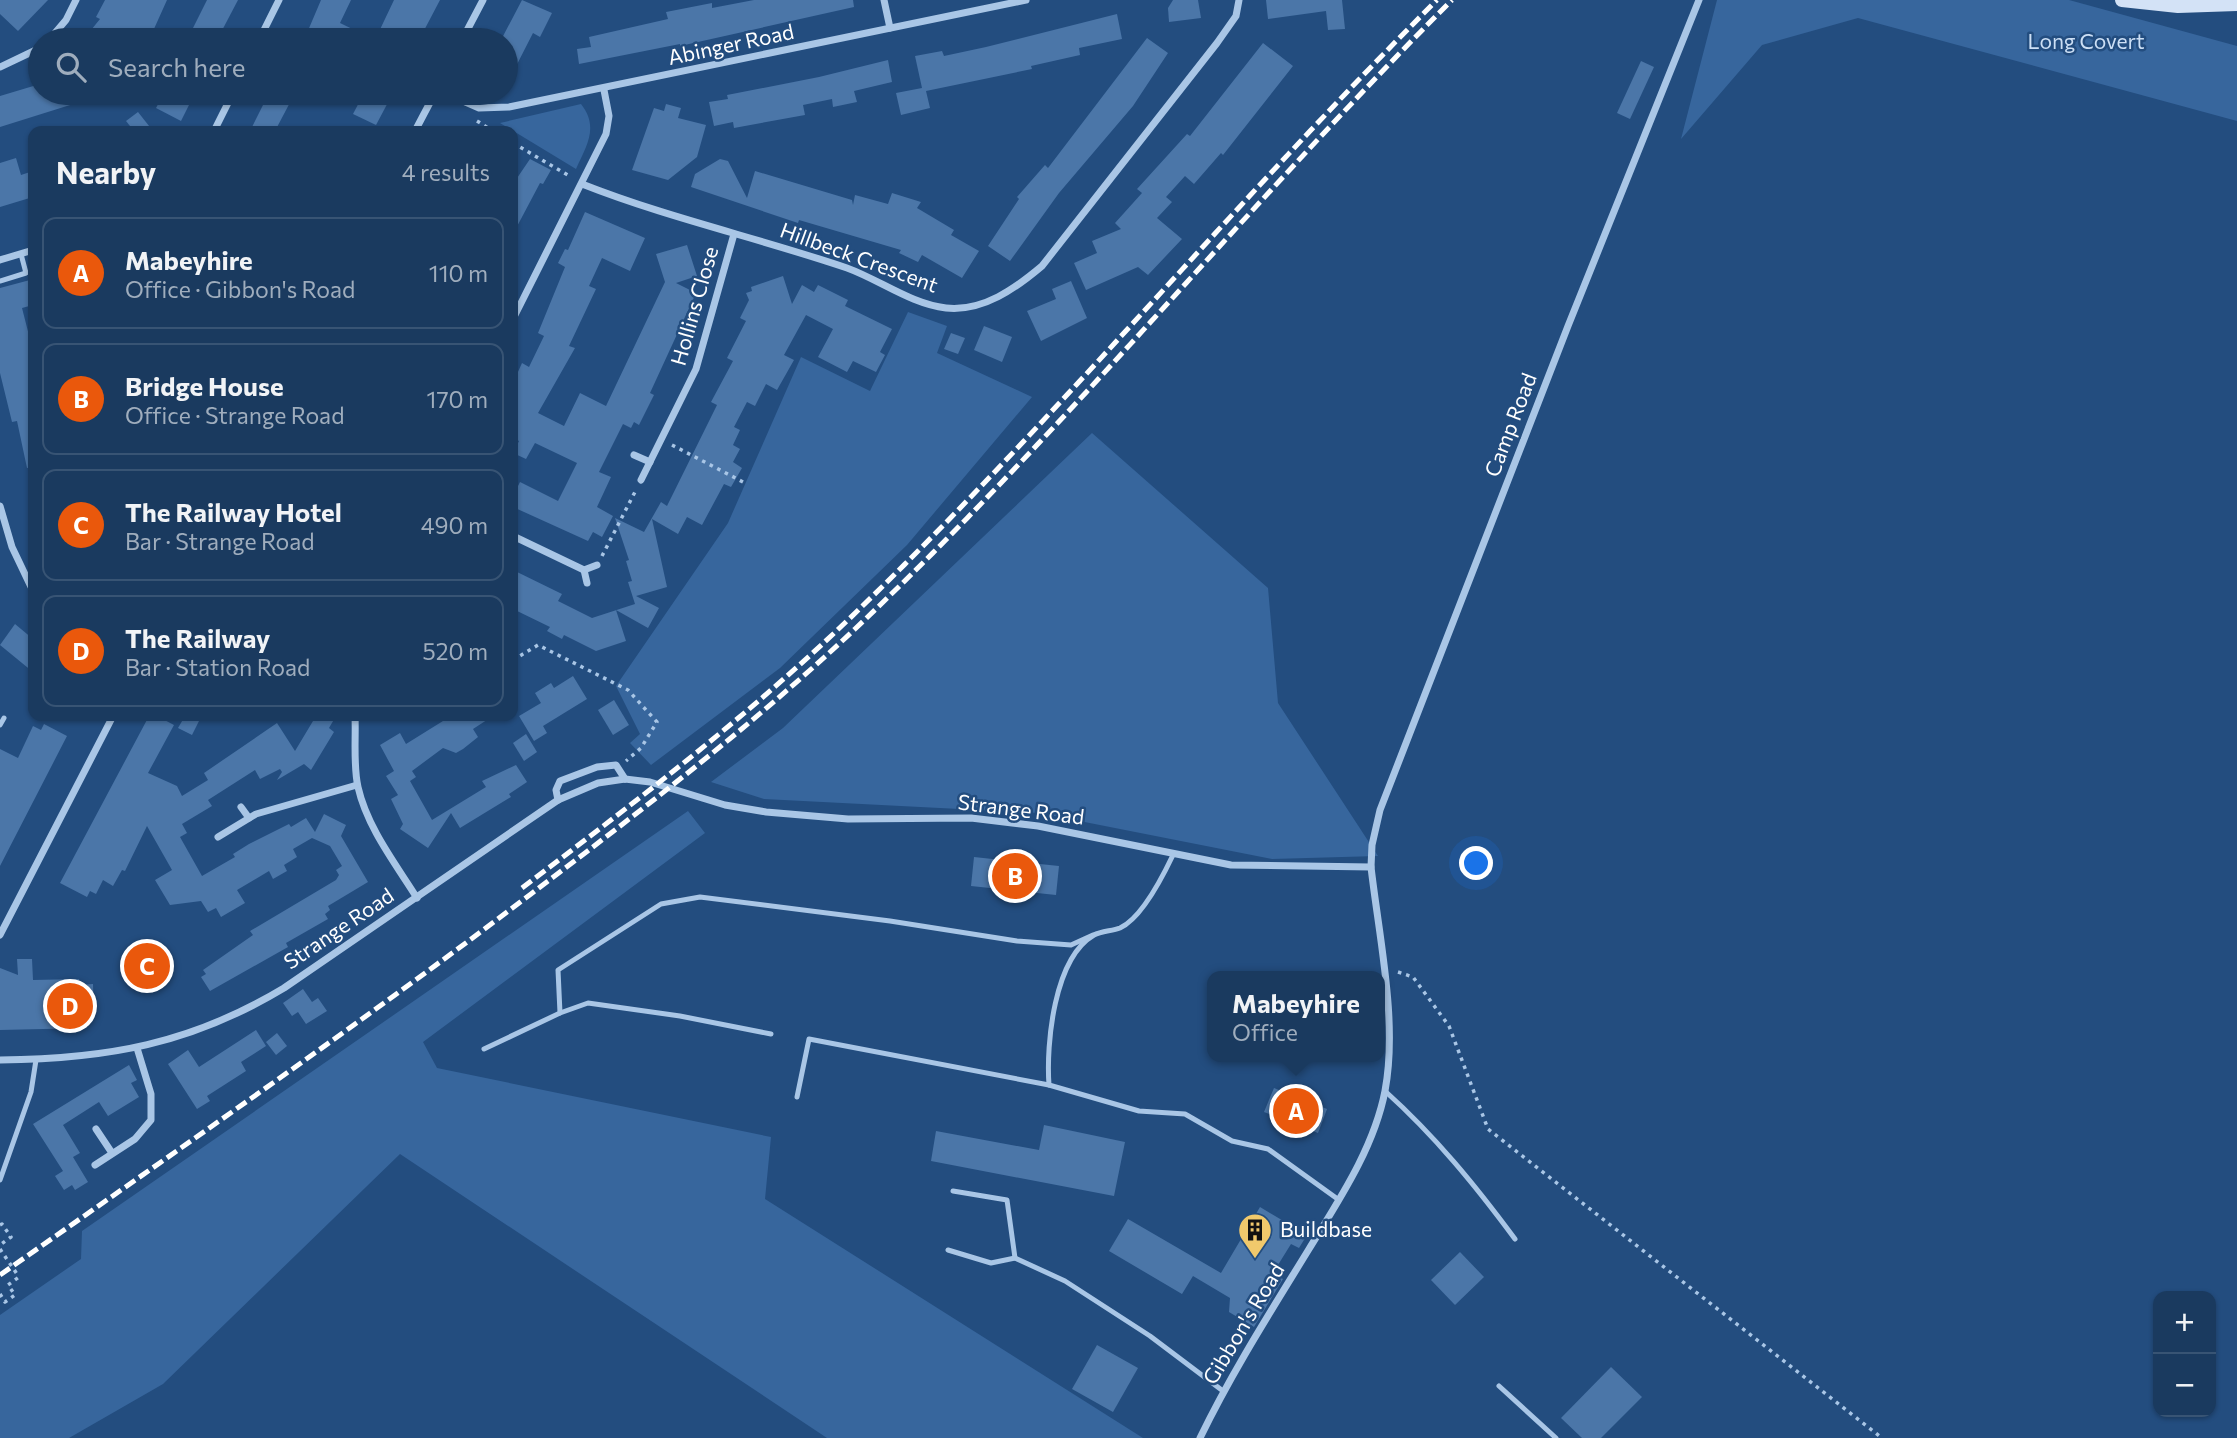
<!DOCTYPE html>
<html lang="en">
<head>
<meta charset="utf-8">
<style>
  :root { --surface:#1a3a5f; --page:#274568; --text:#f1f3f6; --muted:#9fadbd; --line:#385474; --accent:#ea580c }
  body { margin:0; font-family:Commissioner,sans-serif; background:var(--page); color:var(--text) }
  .controls { position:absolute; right:21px; bottom:21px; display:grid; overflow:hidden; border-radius:14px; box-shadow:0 2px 5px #0004 }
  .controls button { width:63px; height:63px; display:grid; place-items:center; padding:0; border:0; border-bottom:2px solid var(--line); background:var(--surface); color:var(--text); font:35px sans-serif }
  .you { position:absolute; left:1477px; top:864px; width:24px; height:24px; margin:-18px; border:5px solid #fff; border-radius:50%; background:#1a73e8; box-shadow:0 0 0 10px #1a73e833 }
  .badge { display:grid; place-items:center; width:46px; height:46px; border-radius:50%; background:var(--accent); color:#fff; font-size:23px; font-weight:700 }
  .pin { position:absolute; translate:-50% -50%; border:4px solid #fff; box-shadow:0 2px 7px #0006 }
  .popup { position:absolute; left:1207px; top:971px; width:178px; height:91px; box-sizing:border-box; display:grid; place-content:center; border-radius:14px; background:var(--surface); filter:drop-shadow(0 2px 5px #0005); font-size:23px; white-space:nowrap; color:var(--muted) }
  .popup b { font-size:26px; color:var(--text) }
  .popup::after { content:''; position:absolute; left:50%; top:100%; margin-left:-14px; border:14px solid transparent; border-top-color:var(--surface) }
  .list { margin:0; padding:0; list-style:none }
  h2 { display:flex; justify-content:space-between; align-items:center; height:91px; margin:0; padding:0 28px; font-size:30px }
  h2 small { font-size:23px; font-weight:400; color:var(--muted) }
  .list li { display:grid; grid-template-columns:46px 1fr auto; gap:21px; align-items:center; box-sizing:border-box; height:112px; margin:0 14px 14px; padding:0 14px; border:2px solid var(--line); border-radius:14px }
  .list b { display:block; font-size:26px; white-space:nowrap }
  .list p { margin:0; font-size:23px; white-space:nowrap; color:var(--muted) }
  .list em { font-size:23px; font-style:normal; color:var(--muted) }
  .icon { flex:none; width:38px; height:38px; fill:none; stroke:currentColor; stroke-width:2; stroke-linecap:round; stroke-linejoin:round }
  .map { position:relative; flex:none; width:2237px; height:1438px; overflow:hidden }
  .search { position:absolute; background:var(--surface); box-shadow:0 2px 5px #0004; left:28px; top:28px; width:490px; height:77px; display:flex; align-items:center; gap:18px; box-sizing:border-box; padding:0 24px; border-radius:38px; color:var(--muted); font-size:26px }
  .panel { position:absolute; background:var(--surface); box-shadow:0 2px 5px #0004; left:28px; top:126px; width:490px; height:595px; border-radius:14px }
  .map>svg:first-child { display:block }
</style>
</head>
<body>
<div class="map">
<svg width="2237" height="1438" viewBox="0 0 2237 1438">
  <rect width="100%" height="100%" fill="#234d7f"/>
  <g fill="#37669d">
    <polygon points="1717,0 2069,0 2237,46 2237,121 1858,18 1762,45 1681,139"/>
    <path d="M581,104c18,23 6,41 -5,65l-76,-46z"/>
    <polygon points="908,312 947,326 937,353 1032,397 907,545 780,668 651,765 630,743 640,734 616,686 728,523 801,357 870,391"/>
    <polygon points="1092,433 1268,588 1278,703 1378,856 1272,859 1039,813 764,799 711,782 783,728"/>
    <polygon points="688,811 705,833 423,1042 437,1068 771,1137 765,1199 1143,1438 827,1438 400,1154 163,1384 69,1438 0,1438 0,1315 81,1259 82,1231"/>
  </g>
  <g fill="#4b76a8">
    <polygon points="0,0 48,0 18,31 0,14"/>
    <polygon points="105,0 167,0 149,40 83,40 100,19 96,17"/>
    <polygon points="207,0 238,0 217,40 187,40"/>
    <polygon points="321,0 351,0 340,23 375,40 394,0 440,0 419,40 304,40"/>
    <polygon points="522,0 552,13 540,37 533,33 506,86 506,40 501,40"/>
    <polygon points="754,0 853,0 854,7 680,46 680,44 579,64 577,49 591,47 589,37 668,19 666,12 712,3 712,8"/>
    <polygon points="1173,0 1198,0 1201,18 1169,22 1168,8"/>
    <polygon points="1266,0 1342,0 1345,29 1328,30 1326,11 1268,19"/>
    <polygon points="1117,14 1122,39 1079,48 1080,55 1031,66 1032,69 926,91 930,108 901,115 896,93 922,88 915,56 942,51 944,56 986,47"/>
    <polygon points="1147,38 1168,53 1133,106 1059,193 1010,261 988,246 1019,199 1017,197 1045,165 1048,168"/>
    <polygon points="1263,43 1293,66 1223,155 1221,153 1194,184 1185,176 1166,197 1172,202 1157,218 1182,239 1148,275 1138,267 1086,290 1074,263 1097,253 1092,241 1121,229 1115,223 1142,193 1137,189 1187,134 1190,136"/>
    <polygon points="888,60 892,82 854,91 857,102 833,107 832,99 803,105 805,115 734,128 733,122 714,126 709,102 728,99 727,95 819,77"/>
    <polygon points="1641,61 1654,67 1630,119 1617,113"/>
    <polygon points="40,84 40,93 102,95 0,127 0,96"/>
    <polygon points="164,93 195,93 181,121 156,108"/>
    <polygon points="273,93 295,93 275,131 250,131 264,103 267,105"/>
    <polygon points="364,93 393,93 376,125 353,114"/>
    <polygon points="666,104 681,108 678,118 706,125 697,157 668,180 632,170 654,108 664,111"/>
    <polygon points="138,112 153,131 134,131 126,121"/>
    <polygon points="16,158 21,175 33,171 33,197 0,207 0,163"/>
    <polygon points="530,159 551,170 543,184 540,183 513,234 513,184"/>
    <polygon points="720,159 728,161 747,198 755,171 852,200 853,205 855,195 888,204 892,193 921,202 917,208 954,230 951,235 979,251 962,278 922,255 918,262 899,253 901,250 799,220 798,223 691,187 695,174"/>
    <polygon points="585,212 645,238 630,271 602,258 589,286 596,289 569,346 575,348 538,413 564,426 580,393 606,406 665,282 656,254 687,245 697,276 676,283 696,293 650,393 654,395 639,425 634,422 631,428 623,424 599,472 611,477 597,507 613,516 602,537 593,532 588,541 513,507 513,496 520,482 558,501 577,463 535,443 526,459 513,453 519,441 513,438 513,383 522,363 529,367 544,336 538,333 565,267 558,263 565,249 568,250"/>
    <polygon points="783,276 792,304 802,285 814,292 818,285 848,300 845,306 892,329 880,352 885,355 876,372 853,361 847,372 818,357 833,329 806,315 784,355 794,360 777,390 766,384 755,406 747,402 734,427 740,430 733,445 740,449 733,462 742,468 731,487 724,484 702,525 687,517 678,534 652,519 667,587 636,596 659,608 648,628 616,610 626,641 596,651 564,635 562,639 547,631 550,627 513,609 513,570 562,594 558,601 592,618 635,604 628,582 632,581 626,561 629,560 615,518 644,532 661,502 667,506 717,405 711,402 733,361 727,358 746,321 740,318 749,300 746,293 752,291 751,287"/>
    <polygon points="30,280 33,305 22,308 33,351 33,467 27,468 17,421 12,422 0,373 0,288"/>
    <polygon points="1071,281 1087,318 1041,341 1027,311 1056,299 1052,289"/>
    <polygon points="984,326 1012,337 1002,362 974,350"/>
    <polygon points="951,333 965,338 958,354 944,349"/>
    <polygon points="15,624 33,639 33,672 0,645"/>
    <polygon points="573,676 587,699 543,726 547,733 534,741 519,716 541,703 535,693 551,683 554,688"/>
    <polygon points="614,700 629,725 613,735 598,710"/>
    <polygon points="149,716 157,716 174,725 148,773 177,786 182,796 208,780 204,773 277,723 295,751 316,716 336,716 329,728 334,732 311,770 304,764 277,780 282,772 280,769 260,779 255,770 208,800 212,806 182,824 187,833 180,837 202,876 235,857 233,854 249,844 289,824 291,827 306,818 315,832 324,814 346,825 341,836 368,882 328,906 330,910 325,914 328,919 286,943 288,947 210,991 201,977 206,974 203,970 253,935 250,931 336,880 339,875 336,870 342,866 330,846 312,838 293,849 297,857 284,865 287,871 273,879 269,871 237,890 245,903 221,917 216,908 208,912 201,901 170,905 155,880 172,870 147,826 125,871 122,870 113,886 103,880 96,894 90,891 87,897 60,883"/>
    <polygon points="185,716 199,721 192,735 178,728"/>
    <polygon points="451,716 493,716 473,729 478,737 463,749 456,753 443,748 412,771 416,777 410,781 432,820 486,787 482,781 516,765 527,782 509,794 511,797 460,828 451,813 428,848 400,829 403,824 391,799 398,795 386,776 394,771 380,745 400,733 406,744"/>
    <polygon points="44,724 67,736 0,866 0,749 18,758 33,726 41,730"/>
    <polygon points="526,734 537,752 524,761 513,743"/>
    <polygon points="974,857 1059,866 1056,895 971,886"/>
    <polygon points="17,959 32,959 33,980 79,979 80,985 93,984 94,1013 87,1014 87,1028 0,1030 0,968 18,975"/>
    <polygon points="303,989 312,1002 318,998 327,1011 306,1024 298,1012 292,1016 283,1003"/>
    <polygon points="256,1030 266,1046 241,1062 246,1071 207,1096 210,1101 197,1109 168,1064 188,1050 199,1067"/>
    <polygon points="277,1033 287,1046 276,1055 266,1042"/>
    <polygon points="129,1065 137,1080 131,1083 139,1097 108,1116 99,1102 63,1125 80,1153 73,1157 88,1182 75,1190 72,1185 64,1190 55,1176 63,1171 33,1124"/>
    <polygon points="1274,1088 1327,1109 1318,1133 1264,1112"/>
    <polygon points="1044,1125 1125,1142 1114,1196 931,1161 936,1131 1039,1150"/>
    <polygon points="1260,1207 1307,1235 1299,1248 1291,1244 1273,1273 1283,1279 1254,1327 1229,1312 1230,1298 1193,1276 1182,1294 1109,1251 1128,1219 1221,1273"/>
    <polygon points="1460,1252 1484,1277 1455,1305 1431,1280"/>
    <polygon points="1097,1345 1138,1368 1113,1412 1072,1389"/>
    <polygon points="1611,1367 1642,1397 1601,1438 1582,1438 1561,1418"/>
  </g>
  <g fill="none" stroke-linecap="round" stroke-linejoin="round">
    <g stroke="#a9c6e6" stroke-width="3.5" stroke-dasharray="3.5 5" stroke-linecap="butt">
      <polyline points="477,121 493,131"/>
      <polyline points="513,143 571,177"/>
      <polyline points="672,445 745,483"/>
      <polyline points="602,556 637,488"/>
      <polyline points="513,660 538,645 628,690 657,722 641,748 626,761"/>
      <polyline points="1398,972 1413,977 1449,1026 1488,1129 1882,1438"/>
      <polyline points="0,1225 2,1224 11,1237 0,1245"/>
      <polyline points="0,1294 5,1302 15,1295 8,1285 19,1277"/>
    </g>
    <g stroke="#a9c6e6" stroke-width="5">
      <polyline points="0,281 26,273 21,254"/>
      <polyline points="0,725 4,718"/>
      <path d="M1173,855c-10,21 -31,63 -53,73 -8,3 -19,3 -26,7 -40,23 -48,109 -45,150l90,26 46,3 47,27 36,8 71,51"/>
      <polyline points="560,1013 588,1003 680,1016 771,1034"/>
      <polyline points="484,1049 560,1013 558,970 661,904 700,897 890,921 1017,941 1071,945 1093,935"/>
      <path d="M1385,1091c50,45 90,94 130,148"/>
      <polyline points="797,1097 809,1039 1049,1085"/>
      <polyline points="0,1180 31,1092 36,1060"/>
      <polyline points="953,1191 1007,1200 1015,1258"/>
      <polyline points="948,1250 991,1263 1015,1258 1065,1281 1150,1336 1223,1391"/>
      <polyline points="1499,1386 1556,1438"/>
    </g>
    <g stroke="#a9c6e6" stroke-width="7">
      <polyline points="884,0 890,28"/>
      <polyline points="49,40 66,20 76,0"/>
      <polyline points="259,40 279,0"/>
      <polyline points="462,40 483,0"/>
      <polyline points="0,67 40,48"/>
      <polyline points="445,93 479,108 509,107 1026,0"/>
      <polyline points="214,131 233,93"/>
      <polyline points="415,131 435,93"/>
      <path d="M582,184c86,34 177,54 265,84 33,12 64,36 99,40 37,4 70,-20 96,-42l175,-223 19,-27 3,-16"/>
      <polyline points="0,260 33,250"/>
      <polyline points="513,319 606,134 609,116 604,90"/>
      <polyline points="634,455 650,462"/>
      <polyline points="641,480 696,369 734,234"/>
      <polyline points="0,506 12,547 33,591"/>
      <polyline points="513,536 584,570 597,565"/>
      <polyline points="584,570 587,583"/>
      <path d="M355,716c1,22 -2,49 3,71 9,40 37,76 59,111"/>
      <polyline points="558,800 556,790 560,781 597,767 616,765 625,779"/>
      <polyline points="241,807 249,818"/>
      <polyline points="218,837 256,814 357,785"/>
      <polyline points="0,935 113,716"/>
      <path d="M0,1060c107,-1 191,-16 284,-72l274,-188 40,-17 27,-4 25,3 75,23 41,7 82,7 123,-1 67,8 193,39 140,2"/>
      <polyline points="96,1129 112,1153"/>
      <polyline points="95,1165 135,1139 151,1120 151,1094 137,1048"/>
      <path d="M1200,1438c32,-66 71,-127 109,-189 30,-49 65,-101 76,-158 13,-69 -6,-154 -14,-224l1,-22 8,-35 188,-484 131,-326"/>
    </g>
    <polyline stroke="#d3e2f6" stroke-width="14" points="2122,0 2178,6 2237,4"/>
    <g stroke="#fff" stroke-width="5" stroke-dasharray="12 5" stroke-linecap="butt">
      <path d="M522,888c112,-85 225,-171 327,-269 205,-197 386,-418 588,-619"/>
      <path d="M0,1275c178,-125 357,-249 531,-381 111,-84 222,-169 324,-265 210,-199 393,-425 597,-629"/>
    </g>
    <polyline stroke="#a9c6e6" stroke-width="3.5" stroke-dasharray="3.5 5" stroke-linecap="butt" points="0,1249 19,1277"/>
  </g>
  <defs>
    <g id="building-pin" transform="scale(1.75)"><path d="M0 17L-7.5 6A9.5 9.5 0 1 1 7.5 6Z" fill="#f1c96c" stroke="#234d7f"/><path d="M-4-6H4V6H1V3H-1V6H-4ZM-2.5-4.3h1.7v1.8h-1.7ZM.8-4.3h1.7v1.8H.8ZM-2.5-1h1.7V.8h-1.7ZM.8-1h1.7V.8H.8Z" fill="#111"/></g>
  </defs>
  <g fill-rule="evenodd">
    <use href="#building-pin" x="1255" y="1230"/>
  </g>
  <g text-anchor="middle" stroke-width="5" stroke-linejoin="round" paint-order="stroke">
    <g font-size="21" fill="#ccdff5" stroke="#234d7f">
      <text x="2086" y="49">Long Covert</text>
    </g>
    <g font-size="21" fill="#fff" stroke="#234d7f">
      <text transform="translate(731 45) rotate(-12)" y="7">Abinger Road</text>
      <text transform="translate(859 258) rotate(20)" y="7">Hillbeck Crescent</text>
      <text transform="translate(695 306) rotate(-74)" y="7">Hollins Close</text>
      <text transform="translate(1511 425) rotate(-69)" y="7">Camp Road</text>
      <text transform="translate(1021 810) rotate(7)" y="7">Strange Road</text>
      <text transform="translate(339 929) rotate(-34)" y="7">Strange Road</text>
      <text transform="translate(1244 1324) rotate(-59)" y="7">Gibbon's Road</text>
    </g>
    <g font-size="21" fill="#fff" stroke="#234d7f" text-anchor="start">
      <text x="1280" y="1237">Buildbase</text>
    </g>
  </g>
</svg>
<div class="controls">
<button>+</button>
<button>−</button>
</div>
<div class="you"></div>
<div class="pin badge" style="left:1296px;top:1111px">A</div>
<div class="popup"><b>Mabeyhire</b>Office</div>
<div class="pin badge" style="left:1015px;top:876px">B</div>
<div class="pin badge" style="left:147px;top:966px">C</div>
<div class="pin badge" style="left:70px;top:1006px">D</div>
<div class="search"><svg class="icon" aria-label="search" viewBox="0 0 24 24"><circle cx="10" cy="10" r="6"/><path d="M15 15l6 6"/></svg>Search here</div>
<section class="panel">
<h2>Nearby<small>4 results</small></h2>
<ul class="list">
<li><span class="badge">A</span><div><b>Mabeyhire</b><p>Office · Gibbon's Road</p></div><em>110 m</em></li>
<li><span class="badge">B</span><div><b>Bridge House</b><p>Office · Strange Road</p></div><em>170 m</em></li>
<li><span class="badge">C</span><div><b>The Railway Hotel</b><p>Bar · Strange Road</p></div><em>490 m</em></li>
<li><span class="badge">D</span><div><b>The Railway</b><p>Bar · Station Road</p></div><em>520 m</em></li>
</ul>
</section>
</div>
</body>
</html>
